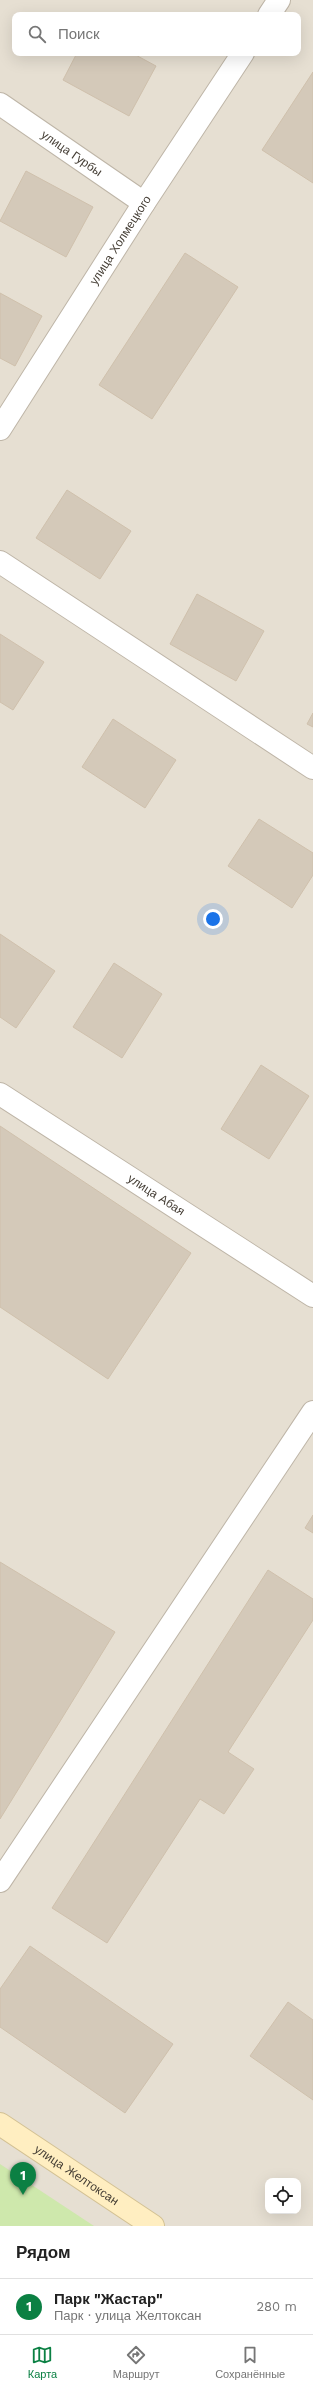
<!DOCTYPE html>
<html lang="ru">
<head>
<meta charset="utf-8">
<style>
  :root { --surface:#fff; --page:#f6f6f6; --text:#222; --muted:#767676; --line:#e0e0e0; --accent:#0b8043 }
  body { margin:0; font-family:"Work Sans",sans-serif; background:var(--page); color:var(--text) }
  .controls { position:absolute; right:12px; bottom:12px; display:grid; overflow:hidden; border-radius:8px; box-shadow:0 4px 16px #0002 }
  .controls button { width:36px; height:36px; display:grid; place-items:center; padding:0; border:0; border-bottom:1px solid var(--line); background:var(--surface); color:var(--text); font:20px sans-serif }
  .you { position:absolute; left:213px; top:919px; width:14px; height:14px; margin:-10px; border:3px solid #fff; border-radius:50%; background:#1a73e8; box-shadow:0 0 0 6px #1a73e833 }
  .badge { display:grid; place-items:center; width:26px; height:26px; border-radius:50%; background:var(--accent); color:#fff; font-size:13px; font-weight:700 }
  .pin { position:absolute; translate:-50% -33px; filter:drop-shadow(0 1px 2px #0008) }
  .pin::after { content:''; position:absolute; top:21px; width:14px; height:12px; background:inherit; clip-path:polygon(0 0,100% 0,50% 100%) }
  .list { margin:0; padding:0; list-style:none }
  h2 { display:flex; justify-content:space-between; align-items:center; height:52px; margin:0; padding:0 16px; font-size:17px }
  h2 small { font-size:13px; font-weight:400; color:var(--muted) }
  .list li { display:grid; grid-template-columns:26px 1fr auto; gap:12px; align-items:center; box-sizing:border-box; height:56px; padding:0 16px; border-top:1px solid var(--line) }
  .list b { display:block; font-size:15px; white-space:nowrap }
  .list p { margin:0; font-size:13px; white-space:nowrap; color:var(--muted) }
  .list em { font-size:13px; font-style:normal; color:var(--muted) }
  .icon { flex:none; width:22px; height:22px; fill:none; stroke:currentColor; stroke-width:2; stroke-linecap:round; stroke-linejoin:round }
  .map { position:relative; flex:none; width:313px; height:2226px; overflow:hidden }
  .search { position:absolute; background:var(--surface); box-shadow:0 4px 16px #0002; left:12px; right:12px; top:12px; height:44px; display:flex; align-items:center; gap:10px; box-sizing:border-box; padding:0 14px; border-radius:8px; color:var(--muted); font-size:15px }
  .sheet { height:108px; background:var(--surface) }
  nav { display:flex; justify-content:space-around; align-items:center; box-sizing:border-box; height:56px; border-top:1px solid var(--line); background:var(--surface); font-size:11px; color:var(--muted) }
  nav a { display:grid; justify-items:center; gap:2px }
  nav .on { color:var(--accent) }
  .map>svg:first-child { display:block }
</style>
</head>
<body>
<div class="map">
<svg width="313" height="2226" viewBox="0 0 313 2226">
  <rect width="100%" height="100%" fill="#f2eee4"/>
  <path fill="#e6dfd2" fill-rule="evenodd" d="M0,0h313v2226h-313zM15,15h283v38h-283zM268,2181h30v30h-30z"/>
  <polygon fill="#cee8ac" points="0,2164 94,2226 0,2226"/>
  <g fill="#d4c9b9" stroke="#cfc0ac">
    <polygon points="77,53 132,53 156,66 129,116 63,80"/>
    <polygon points="313,72 313,183 262,150"/>
    <polygon points="26,171 93,207 66,257 0,221"/>
    <polygon points="185,253 238,287 152,419 99,385"/>
    <polygon points="0,293 42,316 15,366 0,358"/>
    <polygon points="67,490 131,531 100,579 36,538"/>
    <polygon points="197,594 264,631 236,681 170,644"/>
    <polygon points="0,634 44,662 13,710 0,702"/>
    <polygon points="313,713 313,727 307,724"/>
    <polygon points="113,719 176,760 145,808 82,767"/>
    <polygon points="259,819 313,853 313,875 292,908 228,866"/>
    <polygon points="0,934 55,971 16,1028 0,1017"/>
    <polygon points="114,963 162,994 122,1058 73,1027"/>
    <polygon points="261,1065 309,1096 269,1159 221,1129"/>
    <polygon points="0,1126 191,1253 108,1379 0,1307"/>
    <polygon points="313,1515 313,1533 305,1528"/>
    <polygon points="0,1562 115,1632 0,1819"/>
    <polygon points="268,1570 313,1599 313,1620 228,1752 254,1769 224,1814 200,1799 107,1943 52,1908"/>
    <polygon points="30,1946 173,2044 125,2113 0,2027 0,1989"/>
    <polygon points="288,2002 313,2020 313,2100 250,2056"/>
  </g>
  <g fill="none" stroke-linecap="round" stroke-linejoin="round">
    <g stroke="#beb5a7" stroke-width="24">
      <g id="minor">
        <path id="s1" d="M0,104l144,99"/>
        <polyline points="0,562 313,768"/>
        <path id="s2" d="M0,1094l313,202"/>
        <polyline points="0,1881 313,1412"/>
      </g>
    </g>
    <g stroke="#beb5a7" stroke-width="24">
      <g id="tertiary">
        <polyline points="269,15 279,0"/>
        <path id="s3" d="M0,429l144,-226 99,-150"/>
      </g>
    </g>
    <g stroke="#d3c193" stroke-width="24">
      <g id="secondary">
        <path id="s4" d="M0,2124l153,102"/>
      </g>
    </g>
    <use href="#minor" stroke="#fff" stroke-width="22"/>
    <use href="#tertiary" stroke="#fff" stroke-width="22"/>
    <use href="#secondary" stroke="#ffeec1" stroke-width="22"/>
  </g>
  <g text-anchor="middle" stroke-width="4" stroke-linejoin="round" paint-order="stroke">
    <g font-size="12" fill="#443d34" stroke="#fff">
      <text dy="4" stroke="none"><textPath href="#s1" startOffset="87">улица Гурбы</textPath></text>
      <text dy="4" stroke="none"><textPath href="#s3" startOffset="224">улица Холмецкого</textPath></text>
      <text dy="4" stroke="none"><textPath href="#s2" startOffset="186">улица Абая</textPath></text>
      <text dy="4" stroke="none"><textPath href="#s4" startOffset="92">улица Желтоксан</textPath></text>
    </g>
  </g>
</svg>
<div class="controls">
<button><svg class="icon" aria-label="locate" viewBox="0 0 24 24"><circle cx="12" cy="12" r="6"/><path d="M12 2v4M12 18v4M2 12h4M18 12h4"/></svg></button>
</div>
<div class="you"></div>
<div class="pin badge" style="left:23px;top:2195px">1</div>
<div class="search"><svg class="icon" aria-label="search" viewBox="0 0 24 24"><circle cx="10" cy="10" r="6"/><path d="M15 15l6 6"/></svg>Поиск</div>
</div>
<section class="sheet">
<h2>Рядом<small></small></h2>
<ul class="list">
<li><span class="badge">1</span><div><b>Парк &quot;Жастар&quot;</b><p>Парк · улица Желтоксан</p></div><em>280 m</em></li>
</ul>
</section>
<nav>
<a class="on"><svg class="icon" aria-label="map" viewBox="0 0 24 24"><path d="M3 6l6-2 6 2 6-2v14l-6 2-6-2-6 2zM9 4v14M15 6v14"/></svg>Карта</a>
<a><svg class="icon" aria-label="directions" viewBox="0 0 24 24"><path d="M12 3l9 9-9 9-9-9zM9 14v-3h6M13 9l2 2-2 2"/></svg>Маршрут</a>
<a><svg class="icon" aria-label="saved" viewBox="0 0 24 24"><path d="M7 4h10v16l-5-4-5 4z"/></svg>Сохранённые</a>
</nav>
</body>
</html>
